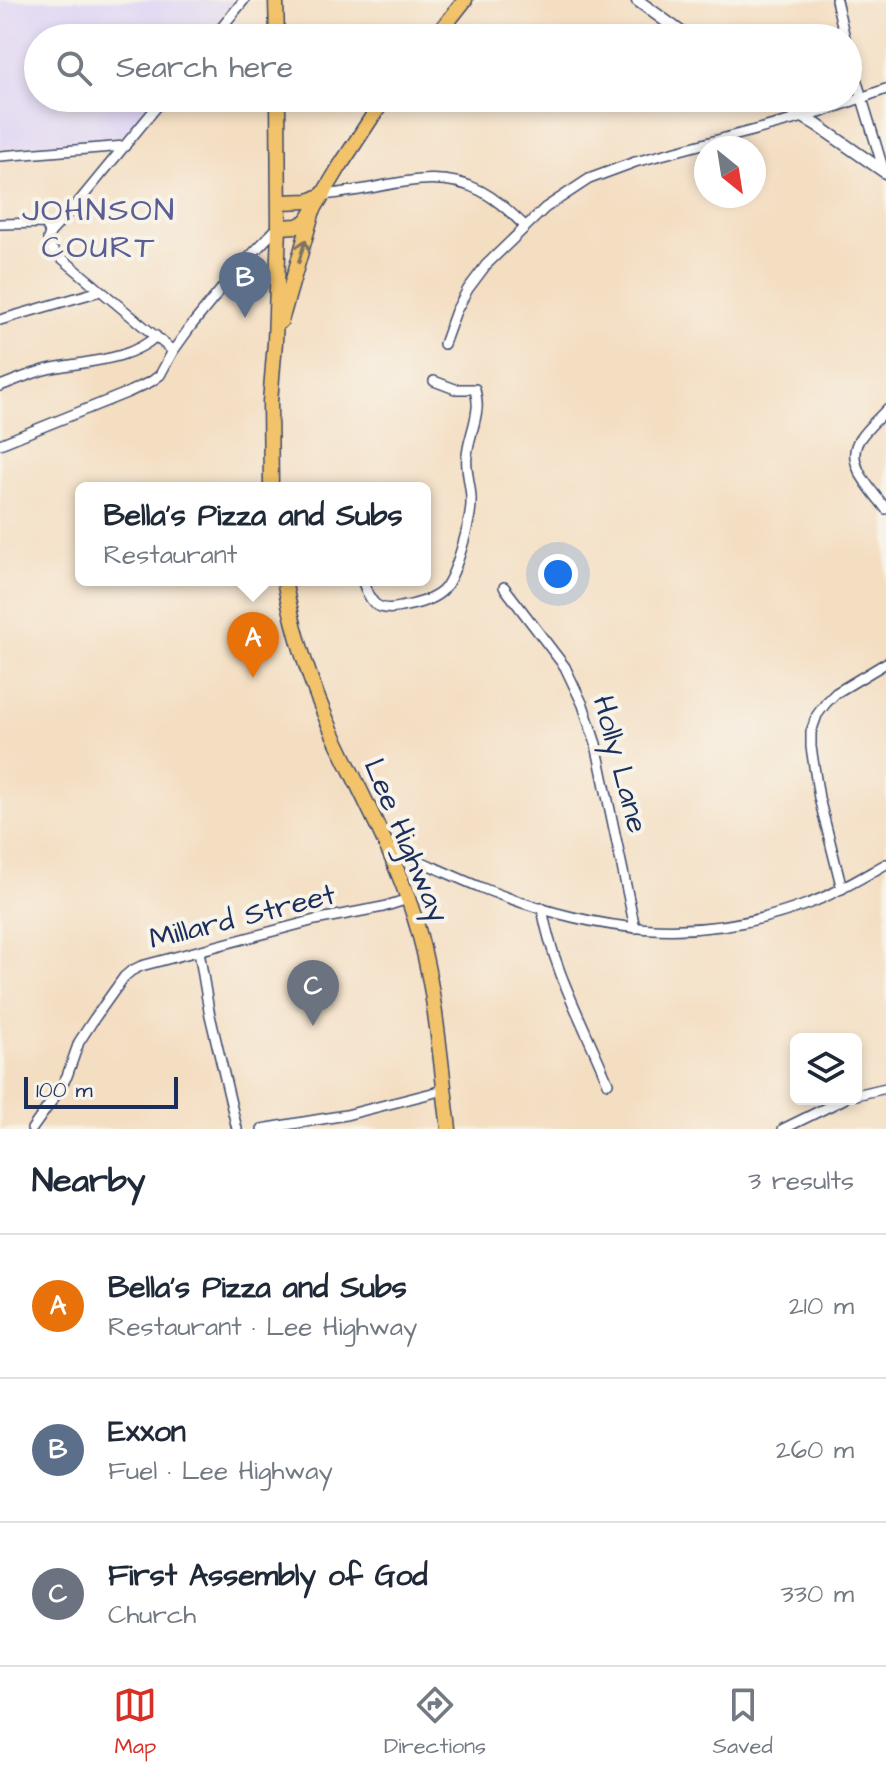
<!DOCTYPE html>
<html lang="en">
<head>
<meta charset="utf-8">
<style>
  :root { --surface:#fff; --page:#f6f6f7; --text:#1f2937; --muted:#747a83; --line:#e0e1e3; --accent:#d93025 }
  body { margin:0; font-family:"Architects Daughter",sans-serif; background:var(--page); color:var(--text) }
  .controls { position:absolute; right:24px; bottom:24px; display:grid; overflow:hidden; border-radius:12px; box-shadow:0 4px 12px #0003 }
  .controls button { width:72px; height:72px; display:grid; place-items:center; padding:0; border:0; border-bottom:2px solid var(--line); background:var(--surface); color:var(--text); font:40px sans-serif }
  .compass { position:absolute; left:694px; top:136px; width:72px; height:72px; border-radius:50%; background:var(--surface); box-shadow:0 4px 12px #0003; rotate:150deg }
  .scale { position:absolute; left:24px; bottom:20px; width:154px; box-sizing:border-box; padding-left:8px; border:4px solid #1b2f5e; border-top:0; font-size:22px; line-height:28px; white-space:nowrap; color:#1b2f5e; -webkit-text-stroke:6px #f7f3e8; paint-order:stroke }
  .you { position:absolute; left:558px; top:574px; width:28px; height:28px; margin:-20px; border:6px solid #fff; border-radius:50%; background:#1a73e8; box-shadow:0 0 0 12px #1a73e833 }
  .badge { display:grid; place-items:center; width:52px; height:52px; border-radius:50%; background:var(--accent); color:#fff; font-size:26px; font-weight:700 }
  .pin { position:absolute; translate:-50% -66px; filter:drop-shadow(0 2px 4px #0008) }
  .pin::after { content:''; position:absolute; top:42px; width:28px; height:24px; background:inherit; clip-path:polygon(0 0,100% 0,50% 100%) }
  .popup { position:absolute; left:75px; top:482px; width:356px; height:104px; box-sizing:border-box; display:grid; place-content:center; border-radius:12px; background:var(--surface); filter:drop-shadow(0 2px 6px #0005); font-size:26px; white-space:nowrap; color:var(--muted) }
  .popup b { font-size:30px; color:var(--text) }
  .popup::after { content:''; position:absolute; left:50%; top:100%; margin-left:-16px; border:16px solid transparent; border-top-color:var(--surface) }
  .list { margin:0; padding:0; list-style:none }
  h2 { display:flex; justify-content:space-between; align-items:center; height:104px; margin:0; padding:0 32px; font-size:34px }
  h2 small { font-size:26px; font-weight:400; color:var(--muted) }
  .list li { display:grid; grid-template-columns:52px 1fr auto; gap:24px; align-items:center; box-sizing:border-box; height:144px; padding:0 32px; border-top:2px solid var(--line) }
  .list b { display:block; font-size:30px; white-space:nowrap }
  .list p { margin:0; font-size:26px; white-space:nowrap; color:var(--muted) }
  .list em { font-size:26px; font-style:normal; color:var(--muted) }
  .icon { flex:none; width:44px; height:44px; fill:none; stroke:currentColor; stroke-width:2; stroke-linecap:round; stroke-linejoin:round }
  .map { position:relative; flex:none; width:886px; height:1129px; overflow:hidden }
  .search { position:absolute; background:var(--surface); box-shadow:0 4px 12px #0003; left:24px; right:24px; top:24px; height:88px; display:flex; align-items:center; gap:20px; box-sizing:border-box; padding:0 28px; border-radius:44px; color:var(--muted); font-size:30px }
  .sheet { height:536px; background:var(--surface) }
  nav { display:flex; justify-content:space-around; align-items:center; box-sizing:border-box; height:112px; border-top:2px solid var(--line); background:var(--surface); font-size:22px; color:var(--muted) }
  nav a { display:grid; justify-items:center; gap:4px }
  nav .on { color:var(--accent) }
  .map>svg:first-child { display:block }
</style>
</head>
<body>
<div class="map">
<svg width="886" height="1129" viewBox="0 0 886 1129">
  <rect width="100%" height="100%" fill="#f7f3e8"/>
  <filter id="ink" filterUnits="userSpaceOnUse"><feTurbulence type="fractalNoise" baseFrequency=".0125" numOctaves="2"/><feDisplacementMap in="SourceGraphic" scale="16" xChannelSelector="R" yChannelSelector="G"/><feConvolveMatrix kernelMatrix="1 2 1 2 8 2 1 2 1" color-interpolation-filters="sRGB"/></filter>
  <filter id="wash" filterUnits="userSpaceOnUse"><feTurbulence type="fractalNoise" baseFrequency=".006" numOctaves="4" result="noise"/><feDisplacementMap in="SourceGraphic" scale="32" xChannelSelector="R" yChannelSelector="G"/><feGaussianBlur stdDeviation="1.8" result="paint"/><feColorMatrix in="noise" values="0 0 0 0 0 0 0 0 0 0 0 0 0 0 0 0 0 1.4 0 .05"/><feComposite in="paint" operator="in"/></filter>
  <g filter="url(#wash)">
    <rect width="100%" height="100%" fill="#f4dec2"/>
    <polygon fill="#dfd5f5" points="0,0 234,0 203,38 38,38 38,98 153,98 122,136 0,149"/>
  </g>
  <g filter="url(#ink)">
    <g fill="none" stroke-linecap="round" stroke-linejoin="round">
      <g stroke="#3c496d" stroke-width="12">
        <g id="minor">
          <polyline points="836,0 845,38"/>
          <polyline points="213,38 244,0"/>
          <polyline points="848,52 884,171"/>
          <polyline points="164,98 76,205 50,233 48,239 52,250 173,351"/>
          <polyline points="0,156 125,146"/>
          <path d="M322,195c13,-1 25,-3 37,-5 42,-7 82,-20 122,1 17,9 30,22 44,35"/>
          <polyline points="0,224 42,223 46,224 50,233"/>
          <polyline points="0,320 100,291"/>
          <polyline points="444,344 456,311 468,289 486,265 545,208 589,179 635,162 819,113 886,89"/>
          <path d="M0,386c16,-6 32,-13 48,-17 34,-8 81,-7 108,-33"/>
          <path d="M886,410c-9,10 -20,19 -27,30 -15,24 14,51 27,69"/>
          <polyline points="0,444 129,392 152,381 160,375 173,351 191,326 236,271 278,227"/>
          <path d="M362,580c8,21 13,33 39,27 12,-2 31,-7 40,-15 14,-11 31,-74 30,-93 0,-14 -6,-29 -4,-43 1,-16 9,-32 10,-48 1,-6 -1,-13 -2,-19h-20l-21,-8"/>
          <polyline points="504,587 565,667 583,705 596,744 635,928"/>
          <path d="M387,847c32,13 63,28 95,41 111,44 214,59 328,15 27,-10 51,-25 76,-39"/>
          <polyline points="842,889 819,798 811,747 811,732 817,715 826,703 836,693 886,663"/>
          <path d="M542,908c11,63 42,116 66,175"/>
          <polyline points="199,951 209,1011 237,1129"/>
          <polyline points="856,1095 886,1088"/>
          <polyline points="32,1129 56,1095 67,1076 79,1042 94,1019 124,977 131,971 141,966 315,920 383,907 408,899"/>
          <polyline points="262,1129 346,1115 444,1090"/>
          <polyline points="783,1129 844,1099"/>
        </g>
      </g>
      <g stroke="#3c496d" stroke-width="14">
        <g id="tertiary">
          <polyline points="637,0 689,38"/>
          <polyline points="771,98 817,125 886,173"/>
        </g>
      </g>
      <g stroke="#3c496d" stroke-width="17">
        <g id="primary">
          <polyline points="276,0 277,38"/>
          <polyline points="435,38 465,0"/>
          <polyline points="280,202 309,201 322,195"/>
          <polyline points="279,227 297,226 307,221 340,166 374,114 386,98"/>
          <polyline points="281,321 312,214"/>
          <polyline points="271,488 270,402 275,342 279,227 278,98"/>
          <path d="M284,580c10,53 27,106 50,156 25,53 53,105 73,160 28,73 32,156 42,233"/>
        </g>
      </g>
      <use href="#minor" stroke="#fff" stroke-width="9"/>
      <use href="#tertiary" stroke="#fff" stroke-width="11"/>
      <use href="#primary" stroke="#f2c36a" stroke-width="14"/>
    </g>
    <defs><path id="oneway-shaft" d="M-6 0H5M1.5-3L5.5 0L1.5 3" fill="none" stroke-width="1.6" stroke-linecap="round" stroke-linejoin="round" transform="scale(2)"/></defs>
    <use stroke="#7c7263" href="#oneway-shaft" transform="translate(302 251) rotate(-74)"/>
  </g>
  <g text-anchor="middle" stroke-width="8" stroke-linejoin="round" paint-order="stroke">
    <g font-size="30" fill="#1b2f5e" stroke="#f7f3e8">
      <text transform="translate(621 764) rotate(75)" y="10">Holly Lane</text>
      <text transform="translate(407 840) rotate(67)" y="10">Lee Highway</text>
      <text transform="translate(242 916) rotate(-14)" y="10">Millard Street</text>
    </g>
    <g font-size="32" letter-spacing="2" fill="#5b5e93" stroke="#f7f3e8">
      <text x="99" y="220">JOHNSON<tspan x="99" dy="37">COURT</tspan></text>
    </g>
  </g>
</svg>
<div class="controls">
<button><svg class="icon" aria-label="layers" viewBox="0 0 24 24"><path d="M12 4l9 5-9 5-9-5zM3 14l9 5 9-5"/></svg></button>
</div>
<svg class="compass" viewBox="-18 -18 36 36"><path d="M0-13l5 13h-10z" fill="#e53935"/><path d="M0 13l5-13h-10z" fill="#747a83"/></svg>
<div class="scale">100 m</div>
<div class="you"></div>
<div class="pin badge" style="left:253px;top:678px;background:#e8710a">A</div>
<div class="popup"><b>Bella's Pizza and Subs</b>Restaurant</div>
<div class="pin badge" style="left:245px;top:318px;background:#5c6f8a">B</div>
<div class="pin badge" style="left:313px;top:1026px;background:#6b7280">C</div>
<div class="search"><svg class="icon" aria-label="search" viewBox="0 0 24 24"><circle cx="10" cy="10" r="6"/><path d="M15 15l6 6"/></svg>Search here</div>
</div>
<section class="sheet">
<h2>Nearby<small>3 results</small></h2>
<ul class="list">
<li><span class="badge" style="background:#e8710a">A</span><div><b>Bella's Pizza and Subs</b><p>Restaurant · Lee Highway</p></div><em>210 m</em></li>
<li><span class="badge" style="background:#5c6f8a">B</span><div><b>Exxon</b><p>Fuel · Lee Highway</p></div><em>260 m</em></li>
<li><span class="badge" style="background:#6b7280">C</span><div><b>First Assembly of God</b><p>Church</p></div><em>330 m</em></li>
</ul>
</section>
<nav>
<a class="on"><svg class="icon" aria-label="map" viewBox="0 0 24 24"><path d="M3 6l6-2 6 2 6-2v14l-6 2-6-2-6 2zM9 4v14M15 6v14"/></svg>Map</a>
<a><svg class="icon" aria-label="directions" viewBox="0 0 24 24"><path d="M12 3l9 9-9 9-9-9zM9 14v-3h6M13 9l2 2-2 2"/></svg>Directions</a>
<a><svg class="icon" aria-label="saved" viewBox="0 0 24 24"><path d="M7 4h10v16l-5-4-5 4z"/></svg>Saved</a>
</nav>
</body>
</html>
